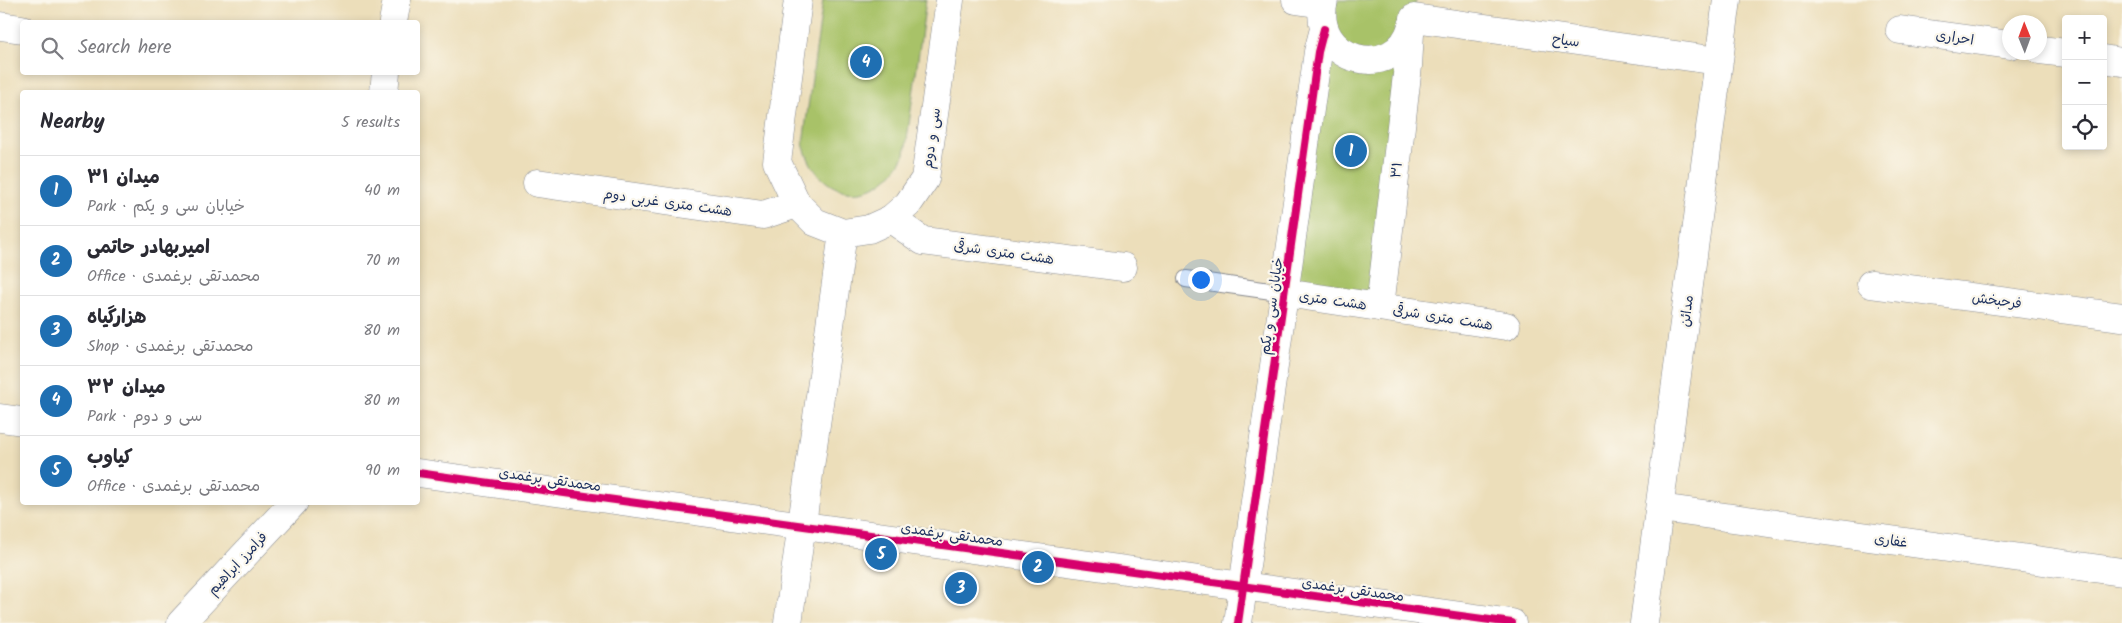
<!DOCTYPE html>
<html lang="en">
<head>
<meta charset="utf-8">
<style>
  :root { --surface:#fff; --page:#f7f7f7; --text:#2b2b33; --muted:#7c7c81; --line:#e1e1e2; --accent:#1f6fb2 }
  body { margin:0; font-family:Kalam,"Playpen Sans Arabic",sans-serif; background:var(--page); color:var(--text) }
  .controls { position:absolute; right:15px; top:15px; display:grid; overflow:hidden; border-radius:5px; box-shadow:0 2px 8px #0003 }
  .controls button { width:45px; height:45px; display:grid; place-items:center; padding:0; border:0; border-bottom:1px solid var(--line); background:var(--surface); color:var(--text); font:25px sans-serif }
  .compass { position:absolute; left:2002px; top:15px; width:45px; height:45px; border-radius:50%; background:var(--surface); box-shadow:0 2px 8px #0003; rotate:359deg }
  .you { position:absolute; left:1200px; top:279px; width:18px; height:18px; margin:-12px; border:4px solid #fff; border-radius:50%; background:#1a73e8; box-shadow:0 0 0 8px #1a73e833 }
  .badge { display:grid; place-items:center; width:32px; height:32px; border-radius:50%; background:var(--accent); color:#fff; font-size:16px; font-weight:700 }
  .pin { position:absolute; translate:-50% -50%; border:2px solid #fff; box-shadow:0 1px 5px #0006 }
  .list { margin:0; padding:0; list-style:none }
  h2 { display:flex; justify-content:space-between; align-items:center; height:65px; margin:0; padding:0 20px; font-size:21px }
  h2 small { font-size:16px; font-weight:400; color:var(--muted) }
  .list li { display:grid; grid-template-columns:32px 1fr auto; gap:15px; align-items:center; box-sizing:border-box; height:70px; padding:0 20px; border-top:1px solid var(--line) }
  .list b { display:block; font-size:19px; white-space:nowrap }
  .list p { margin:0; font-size:16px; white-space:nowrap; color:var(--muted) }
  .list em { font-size:16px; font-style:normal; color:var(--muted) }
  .icon { flex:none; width:28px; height:28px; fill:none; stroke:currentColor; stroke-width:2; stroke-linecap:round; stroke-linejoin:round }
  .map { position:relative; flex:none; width:2122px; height:623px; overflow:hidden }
  .search { position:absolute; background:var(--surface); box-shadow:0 2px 8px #0003; left:20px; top:20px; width:400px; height:55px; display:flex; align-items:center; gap:12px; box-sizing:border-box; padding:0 18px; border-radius:5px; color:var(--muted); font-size:19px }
  .panel { position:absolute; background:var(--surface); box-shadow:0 2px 8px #0003; left:20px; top:90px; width:400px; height:415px; border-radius:5px }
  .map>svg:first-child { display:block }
</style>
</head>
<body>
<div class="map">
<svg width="2122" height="623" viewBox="0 0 2122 623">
  <rect width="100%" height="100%" fill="#fbf7ec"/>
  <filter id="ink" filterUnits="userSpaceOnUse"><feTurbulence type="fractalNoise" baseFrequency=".02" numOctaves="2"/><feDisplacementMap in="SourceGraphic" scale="10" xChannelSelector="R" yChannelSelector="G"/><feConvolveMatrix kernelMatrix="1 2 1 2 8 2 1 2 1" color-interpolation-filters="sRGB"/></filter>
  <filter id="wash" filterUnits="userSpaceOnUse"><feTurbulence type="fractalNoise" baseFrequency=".0096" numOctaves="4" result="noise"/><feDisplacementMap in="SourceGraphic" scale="20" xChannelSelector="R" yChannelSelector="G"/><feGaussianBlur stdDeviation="1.12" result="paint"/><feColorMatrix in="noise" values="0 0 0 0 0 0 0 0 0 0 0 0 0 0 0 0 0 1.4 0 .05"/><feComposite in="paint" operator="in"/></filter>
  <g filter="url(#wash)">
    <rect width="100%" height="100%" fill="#ecdeba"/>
    <g fill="#a8c268" stroke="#627863">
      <path d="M823,0h103l-21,154c-27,55 -88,48 -102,-11z"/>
      <polygon points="1325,0 1416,0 1369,294 1295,284"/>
    </g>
  </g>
  <g filter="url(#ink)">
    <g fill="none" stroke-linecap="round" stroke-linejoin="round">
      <g stroke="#84868c" stroke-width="18">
        <polyline id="lane" points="1186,279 1285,293"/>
      </g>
      <g stroke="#84868c" stroke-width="29">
        <g id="street">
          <polyline points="798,0 777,162 797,204 815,222 843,233 869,229 891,219 908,204 925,179 950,0"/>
          <polyline points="1296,0 1323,4"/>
          <path d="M1324,0c-15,62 72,84 88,26"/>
          <polyline points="1414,18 1718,61"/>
          <polyline points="393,22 397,0"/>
          <polyline points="0,26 22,29"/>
          <polyline points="1900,30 2010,45"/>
          <polyline points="2040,50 2066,53"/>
          <polyline points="2103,59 2122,62"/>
          <polyline points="384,92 386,72"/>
          <polyline points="537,183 763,215 797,204"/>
          <polyline points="891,219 923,241 1123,267"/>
          <polyline points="1871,284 2122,317"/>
          <polyline points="1285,293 1506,326"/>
          <polyline points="1380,307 1408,66 1410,33"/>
          <polyline points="0,418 22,421"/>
          <polyline points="418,473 1512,623"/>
          <polyline points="1660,508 2122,572"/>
          <polyline points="181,623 294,502"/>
          <polyline points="788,623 843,233"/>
          <polyline points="1238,623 1318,52 1324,29"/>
        </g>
      </g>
      <g stroke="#84868c" stroke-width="29">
        <polyline id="secondary" points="1644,623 1727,0"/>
      </g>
      <use href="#lane" stroke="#fff" stroke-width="16"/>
      <use href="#street" stroke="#fff" stroke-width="28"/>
      <use href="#secondary" stroke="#fff" stroke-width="28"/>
      <g stroke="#fbf7ec" stroke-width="11">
        <g id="cycleway">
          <polyline points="418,473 1512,623"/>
          <polyline points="1238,623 1318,52 1324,29"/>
        </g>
      </g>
      <use href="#cycleway" stroke="#d6006c" stroke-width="8"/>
    </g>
  </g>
  <g text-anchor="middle" stroke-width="4.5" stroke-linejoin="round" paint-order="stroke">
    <g font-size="14" fill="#1b2f5e" stroke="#fbf7ec">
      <text transform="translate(1955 37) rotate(8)" y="5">احراری</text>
      <text transform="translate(1566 40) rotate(8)" y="5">سیاح</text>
      <text transform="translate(931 138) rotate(-82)" y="5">سی و دوم</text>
      <text transform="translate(1396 170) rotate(-83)" y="5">۳۱</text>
      <text transform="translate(668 202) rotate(8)" y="5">هشت متری غربی دوم</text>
      <text transform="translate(1004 252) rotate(8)" y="5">هشت متری شرقی</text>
      <text transform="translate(1333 300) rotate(8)" y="5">هشت متری</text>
      <text transform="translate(1997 300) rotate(8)" y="5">فرحبخش</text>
      <text transform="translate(1271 306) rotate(-82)" y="5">خیابان سی و یکم</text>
      <text transform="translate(1686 311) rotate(-83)" y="5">مدائن</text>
      <text transform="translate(1443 317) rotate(9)" y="5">هشت متری شرقی</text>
      <text transform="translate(550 479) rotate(8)" y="5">محمدتقی برغمدی</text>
      <text transform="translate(952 534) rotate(8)" y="5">محمدتقی برغمدی</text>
      <text transform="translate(1891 540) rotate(8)" y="5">غفاری</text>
      <text transform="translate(237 563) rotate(-47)" y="5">فرامرز ابراهیم</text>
      <text transform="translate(1353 589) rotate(8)" y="5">محمدتقی برغمدی</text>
    </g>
  </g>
</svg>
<div class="controls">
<button>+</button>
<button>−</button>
<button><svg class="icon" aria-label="locate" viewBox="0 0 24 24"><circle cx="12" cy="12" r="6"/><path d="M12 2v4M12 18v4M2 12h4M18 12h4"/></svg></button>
</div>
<svg class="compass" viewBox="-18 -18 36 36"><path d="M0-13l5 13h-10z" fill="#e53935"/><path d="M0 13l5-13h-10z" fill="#7c7c81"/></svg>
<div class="you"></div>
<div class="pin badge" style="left:1351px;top:151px">1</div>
<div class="pin badge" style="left:1038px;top:567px">2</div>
<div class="pin badge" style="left:961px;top:588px">3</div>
<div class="pin badge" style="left:866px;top:62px">4</div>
<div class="pin badge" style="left:881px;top:554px">5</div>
<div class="search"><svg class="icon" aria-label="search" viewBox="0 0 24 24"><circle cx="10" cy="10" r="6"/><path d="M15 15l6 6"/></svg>Search here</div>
<section class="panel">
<h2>Nearby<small>5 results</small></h2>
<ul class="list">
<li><span class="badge">1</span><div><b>میدان ۳۱</b><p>Park · خیابان سی و یکم</p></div><em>40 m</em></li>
<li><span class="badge">2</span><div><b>امیربهادر حاتمی</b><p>Office · محمدتقی برغمدی</p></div><em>70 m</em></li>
<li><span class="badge">3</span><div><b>هزارگیاه</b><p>Shop · محمدتقی برغمدی</p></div><em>80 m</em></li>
<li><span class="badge">4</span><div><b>میدان ۳۲</b><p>Park · سی و دوم</p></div><em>80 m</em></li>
<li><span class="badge">5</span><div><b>کیاوب</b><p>Office · محمدتقی برغمدی</p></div><em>90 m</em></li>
</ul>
</section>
</div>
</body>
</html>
